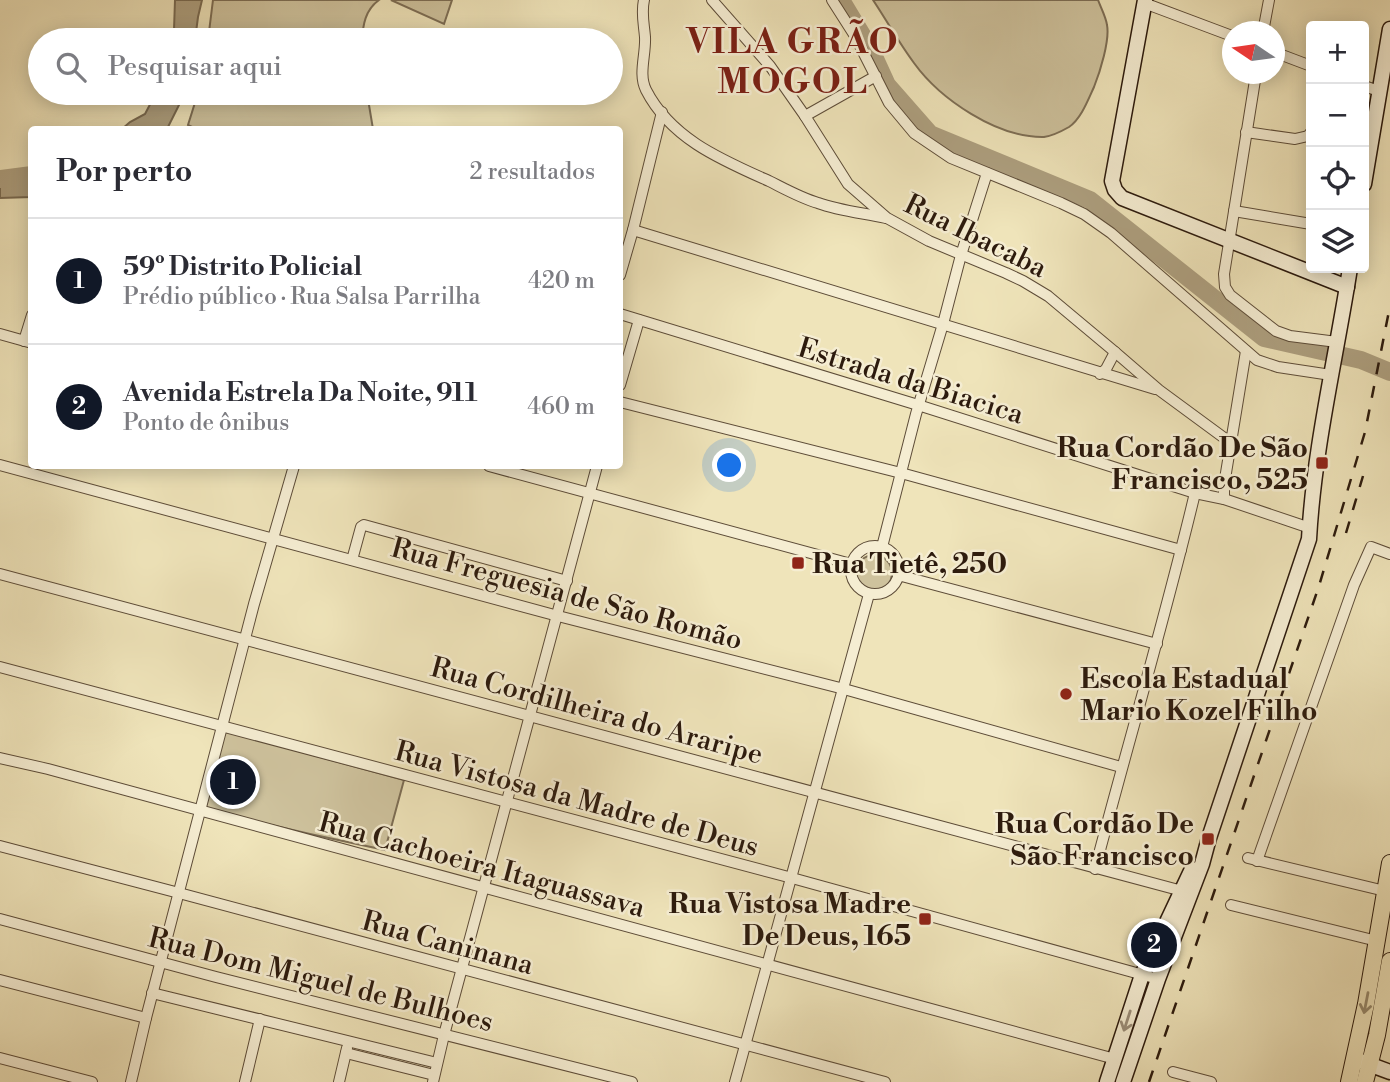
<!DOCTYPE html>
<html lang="pt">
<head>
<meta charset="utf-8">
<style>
  :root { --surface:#fff; --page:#f2f2f3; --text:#2b2b33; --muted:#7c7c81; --line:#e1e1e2; --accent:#111827 }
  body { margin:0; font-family:"Libre Bodoni",serif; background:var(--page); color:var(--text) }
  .controls { position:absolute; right:21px; top:21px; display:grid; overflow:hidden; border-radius:7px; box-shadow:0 4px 18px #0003 }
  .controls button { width:63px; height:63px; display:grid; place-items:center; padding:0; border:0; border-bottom:2px solid var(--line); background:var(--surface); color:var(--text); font:35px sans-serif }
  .compass { position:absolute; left:1222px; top:21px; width:63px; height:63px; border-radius:50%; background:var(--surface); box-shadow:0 4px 18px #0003; rotate:283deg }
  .you { position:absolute; left:730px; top:466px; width:24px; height:24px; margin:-18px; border:5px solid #fff; border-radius:50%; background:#1a73e8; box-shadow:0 0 0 10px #1a73e833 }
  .badge { display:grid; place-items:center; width:46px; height:46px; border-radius:50%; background:var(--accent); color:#fff; font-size:23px; font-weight:700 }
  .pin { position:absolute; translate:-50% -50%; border:4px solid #fff; box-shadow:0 2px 7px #0006 }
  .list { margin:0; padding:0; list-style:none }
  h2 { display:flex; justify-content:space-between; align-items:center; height:91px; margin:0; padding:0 28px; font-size:30px }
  h2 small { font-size:23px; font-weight:400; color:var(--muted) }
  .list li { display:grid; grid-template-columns:46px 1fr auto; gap:21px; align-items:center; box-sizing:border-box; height:126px; padding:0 28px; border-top:2px solid var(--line) }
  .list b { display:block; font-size:26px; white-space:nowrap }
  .list p { margin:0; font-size:23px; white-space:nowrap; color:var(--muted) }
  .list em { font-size:23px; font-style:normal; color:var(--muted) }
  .icon { flex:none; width:38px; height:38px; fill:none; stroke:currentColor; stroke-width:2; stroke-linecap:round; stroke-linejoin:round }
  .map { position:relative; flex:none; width:1390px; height:1082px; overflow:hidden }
  .search { position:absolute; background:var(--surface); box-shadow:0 4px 18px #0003; left:28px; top:28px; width:595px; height:77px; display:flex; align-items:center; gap:18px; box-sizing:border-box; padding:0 24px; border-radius:38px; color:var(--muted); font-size:26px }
  .panel { position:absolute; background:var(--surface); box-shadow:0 4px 18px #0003; left:28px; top:126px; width:595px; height:343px; border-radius:7px }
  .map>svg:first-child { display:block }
</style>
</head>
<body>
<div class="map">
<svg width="1390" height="1082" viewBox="0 0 1390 1082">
  <rect width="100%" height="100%" fill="#efe4ba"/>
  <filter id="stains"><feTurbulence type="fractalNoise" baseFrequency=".00286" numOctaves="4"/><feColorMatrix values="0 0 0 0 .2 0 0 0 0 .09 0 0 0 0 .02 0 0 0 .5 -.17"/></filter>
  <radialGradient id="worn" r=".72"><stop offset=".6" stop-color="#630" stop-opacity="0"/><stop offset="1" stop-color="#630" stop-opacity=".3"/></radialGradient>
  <g fill="#cec29d" stroke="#7d6e55" stroke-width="2">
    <path d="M213,0h166c-14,10 -16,25 -17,40h-154z"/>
    <polygon points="391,0 452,0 444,24"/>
    <path d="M873,0h225c3,8 8,17 9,25 3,15 -7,47 -13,62 -6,13 -13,32 -25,40 -7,4 -18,9 -25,10 -47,1 -104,-38 -130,-74 -15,-20 -27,-42 -41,-63z"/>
    <polygon points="198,93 367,93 373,129 196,129 188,125"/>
    <circle cx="874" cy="573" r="18"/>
    <polygon points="225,731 404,780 385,850 310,834 203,809"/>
  </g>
  <g fill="#ad9f7f" stroke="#796a51" stroke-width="2">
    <polygon points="175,0 202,0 198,17 195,40 170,40 174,30"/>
    <polygon points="156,93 185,93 167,129 122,129 130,122 145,114"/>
    <polygon points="31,174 31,197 0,198 0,183 6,183"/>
  </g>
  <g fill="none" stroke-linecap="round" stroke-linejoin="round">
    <g stroke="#ad9f7f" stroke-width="18">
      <polyline points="841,0 871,50 887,85 930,134 1090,200 1264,338 1361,360 1390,372"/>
      <polyline points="0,179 32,175"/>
    </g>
    <g stroke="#5d4c38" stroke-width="12">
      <g id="street">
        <path d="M644,0c-3,13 0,24 1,37 1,18 -7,37 1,53 25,49 76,70 123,91 16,8 32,17 49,22 22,8 46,10 68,15"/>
        <polyline points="712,0 770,66 805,116 848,184 887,218 929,241 1006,273 1023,281 1048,296 1115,352 1159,390 1231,443"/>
        <polyline points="832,0 855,36 889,103 914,133 951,158 1061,203 1084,214 1111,233 1257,360 1278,367 1331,375"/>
        <polyline points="1144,3 1232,36"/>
        <polyline points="1263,32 1269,0"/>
        <polyline points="1274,52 1311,66"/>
        <polyline points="1256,74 1224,274 1225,287 1230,295 1276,331 1290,336 1337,342"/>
        <polyline points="1364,86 1379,91"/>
        <polyline points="805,116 876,76"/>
        <polyline points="1246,132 1295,139 1308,136 1311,132"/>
        <polyline points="1234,211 1311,224"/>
        <polyline points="633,230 1155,389"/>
        <polyline points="620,275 633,230 662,112"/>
        <polyline points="620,314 918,405 1195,493 1224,499 1310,528"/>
        <polyline points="0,334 32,343"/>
        <polyline points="24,341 32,315"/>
        <polyline points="1100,374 1106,369 1115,352"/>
        <polyline points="620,385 639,320"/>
        <polyline points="620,402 901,473 1181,550"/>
        <polyline points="0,465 558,616 844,689 1121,767"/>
        <polyline points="489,466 851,564"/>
        <polyline points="1224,499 1224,485 1246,351"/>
        <circle cx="875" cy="570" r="24"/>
        <polyline points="882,547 916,414 943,324 961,255 987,173"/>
        <polyline points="352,560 361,527 364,525 567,581"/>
        <polyline points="0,574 1186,892"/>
        <polyline points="898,575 1157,644"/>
        <polyline points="0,667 792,878 1158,979"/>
        <polyline points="0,758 48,769 1115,1059"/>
        <polyline points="0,846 179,893 885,1082"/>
        <polyline points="1248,858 1385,891"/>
        <polyline points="1257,861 1354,585 1371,547 1390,554"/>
        <path d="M1095,869c33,-126 70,-250 100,-376"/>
        <polyline points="1231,905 1377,941"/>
        <polyline points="0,919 216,977 632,1082"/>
        <polyline points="0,980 146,1018"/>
        <polyline points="152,993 437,1063"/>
        <polyline points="346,1053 434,1075"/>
        <polyline points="0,1058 92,1082"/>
        <polyline points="1173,1072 1211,1082"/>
        <polyline points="131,1082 146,1018 254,604 294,466"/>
        <polyline points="245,1082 260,1019"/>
        <polyline points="339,1082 347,1048"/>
        <polyline points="433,1082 444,1035 597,466"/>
        <polyline points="735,1082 869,594"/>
      </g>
    </g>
    <g stroke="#2c1a0d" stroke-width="17">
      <g id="secondary">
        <polyline points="1145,0 1112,181 1115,190 1122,198 1347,287"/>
        <polyline points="1364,184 1390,29"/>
        <polyline points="1355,1059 1390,1072"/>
        <polyline points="1107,1082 1142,975 1192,869"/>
        <path d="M1123,1082l35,-103 44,-115 7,-26 100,-299c5,-91 27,-181 41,-271"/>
      </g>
    </g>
    <g stroke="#2c1a0d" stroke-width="18">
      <g id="primary">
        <polyline points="1349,1082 1366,1004 1390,863"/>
        <polyline points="1365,1082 1377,1035 1390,961"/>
      </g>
    </g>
    <use href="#street" stroke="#f5edd2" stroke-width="10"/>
    <use href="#secondary" stroke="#f5edd2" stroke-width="14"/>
    <use href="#primary" stroke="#efe4ba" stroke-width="16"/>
    <g stroke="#2c1a0d" stroke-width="2.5" stroke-dasharray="12 12" stroke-linecap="butt">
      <polyline points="1346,533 1363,476"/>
      <polyline points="1149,1082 1319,586 1365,432 1390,306"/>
    </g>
  </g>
  <defs><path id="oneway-shaft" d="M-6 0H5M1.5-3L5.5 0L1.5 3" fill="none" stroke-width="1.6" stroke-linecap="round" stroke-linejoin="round" transform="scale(1.75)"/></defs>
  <use stroke="#97896c" href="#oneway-shaft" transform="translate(1366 1003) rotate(101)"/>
  <use stroke="#9b8e79" href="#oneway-shaft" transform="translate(1127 1021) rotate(108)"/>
  <g fill="#8f2418" stroke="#f5edd2" stroke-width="2.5">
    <rect x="1315" y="456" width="14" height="14" rx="3.5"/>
    <rect x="791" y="556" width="14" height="14" rx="3.5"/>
    <circle cx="1066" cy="694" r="7"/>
    <rect x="1201" y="832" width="14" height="14" rx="3.5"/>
    <rect x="918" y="912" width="14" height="14" rx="3.5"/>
  </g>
  <g text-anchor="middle" stroke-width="5" stroke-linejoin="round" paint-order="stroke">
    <g font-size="28" fill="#2c1a0d" stroke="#f5edd2">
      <text transform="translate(976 235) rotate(26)" y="10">Rua Ibacaba</text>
      <text transform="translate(911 380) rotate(17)" y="10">Estrada da Biacica</text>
      <text transform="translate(567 593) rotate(15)" y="10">Rua Freguesia de São Romão</text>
      <text transform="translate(597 710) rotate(15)" y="10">Rua Cordilheira do Araripe</text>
      <text transform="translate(577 798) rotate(15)" y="10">Rua Vistosa da Madre de Deus</text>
      <text transform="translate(482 864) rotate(15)" y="10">Rua Cachoeira Itaguassava</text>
      <text transform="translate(448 942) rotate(15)" y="10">Rua Caninana</text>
      <text transform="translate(321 979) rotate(14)" y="10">Rua Dom Miguel de Bulhoes</text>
    </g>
    <g font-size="28" font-weight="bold" fill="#2c1a0d" stroke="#f5edd2" text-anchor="end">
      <text x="1308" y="457">Rua Cordão De São<tspan x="1308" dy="32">Francisco, 525</tspan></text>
      <text x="812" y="573" text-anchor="start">Rua Tietê, 250</text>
      <text x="1080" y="688" text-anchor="start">Escola Estadual<tspan x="1080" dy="32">Mario Kozel Filho</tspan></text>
      <text x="1194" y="833">Rua Cordão De<tspan x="1194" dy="32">São Francisco</tspan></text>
      <text x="911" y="913">Rua Vistosa Madre<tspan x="911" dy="32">De Deus, 165</tspan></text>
    </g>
    <g font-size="35" font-weight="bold" letter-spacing="2" fill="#7a1f14" stroke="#f5edd2">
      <text x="793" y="53">VILA GRÃO<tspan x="793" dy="40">MOGOL</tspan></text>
    </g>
  </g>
  <rect width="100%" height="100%" filter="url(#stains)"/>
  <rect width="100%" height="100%" fill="url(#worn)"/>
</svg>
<div class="controls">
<button>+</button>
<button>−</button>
<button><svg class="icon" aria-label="locate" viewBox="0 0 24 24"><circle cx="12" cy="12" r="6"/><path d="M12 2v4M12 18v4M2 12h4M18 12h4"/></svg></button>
<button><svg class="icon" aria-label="layers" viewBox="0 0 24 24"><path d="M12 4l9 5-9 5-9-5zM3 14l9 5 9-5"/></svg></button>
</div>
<svg class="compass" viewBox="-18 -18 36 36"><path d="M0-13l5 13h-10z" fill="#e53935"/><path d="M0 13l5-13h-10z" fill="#7c7c81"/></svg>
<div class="you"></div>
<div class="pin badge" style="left:233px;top:782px">1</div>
<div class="pin badge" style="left:1154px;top:945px">2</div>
<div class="search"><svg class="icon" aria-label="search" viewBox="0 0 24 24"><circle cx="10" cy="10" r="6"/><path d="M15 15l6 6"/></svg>Pesquisar aqui</div>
<section class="panel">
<h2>Por perto<small>2 resultados</small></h2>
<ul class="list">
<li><span class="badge">1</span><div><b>59º Distrito Policial</b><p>Prédio público · Rua Salsa Parrilha</p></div><em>420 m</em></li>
<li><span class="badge">2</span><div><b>Avenida Estrela Da Noite, 911</b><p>Ponto de ônibus</p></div><em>460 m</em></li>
</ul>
</section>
</div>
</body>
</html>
